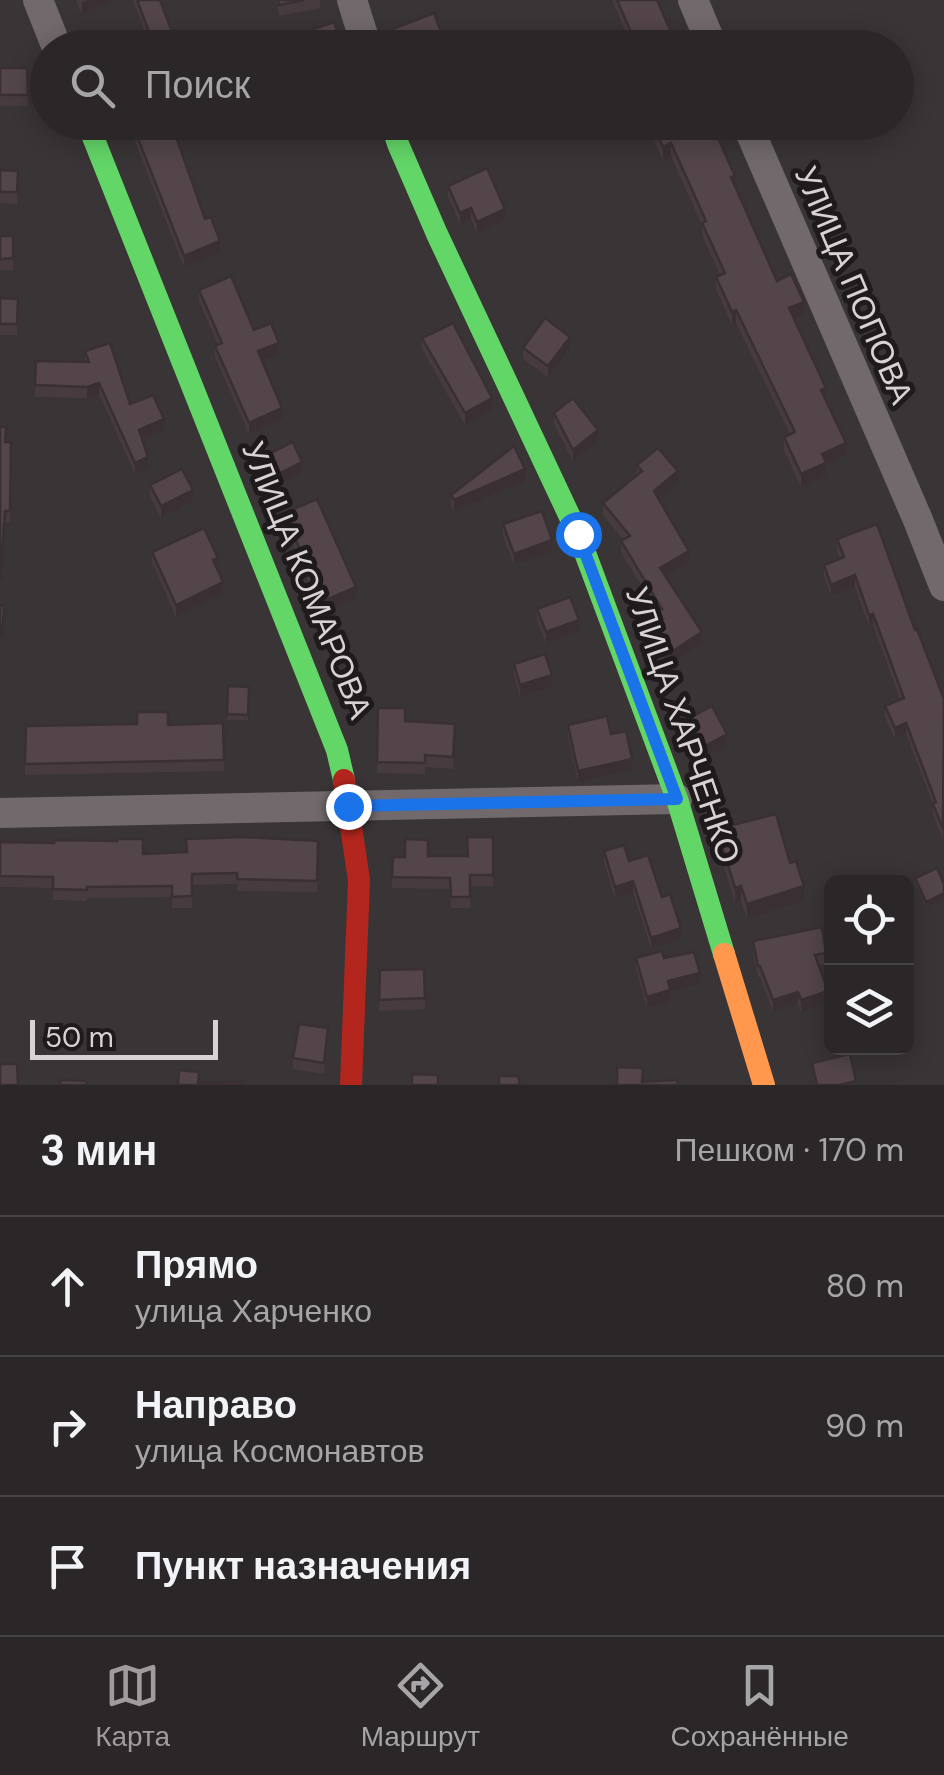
<!DOCTYPE html>
<html lang="ru">
<head>
<meta charset="utf-8">
<style>
  :root { --surface:#2b2728; --page:#332f30; --text:#f1f3f6; --muted:#a6a5a8; --line:#474445; --accent:#a09b9c }
  body { margin:0; font-family:"DM Sans",sans-serif; background:var(--page); color:var(--text) }
  .controls { position:absolute; right:30px; bottom:30px; display:grid; overflow:hidden; border-radius:15px; box-shadow:0 5px 25px #0003 }
  .controls button { width:90px; height:90px; display:grid; place-items:center; padding:0; border:0; border-bottom:2px solid var(--line); background:var(--surface); color:var(--text); font:50px sans-serif }
  .scale { position:absolute; left:30px; bottom:25px; width:188px; box-sizing:border-box; padding-left:10px; border:5px solid #d8d2d4; border-top:0; font-size:28px; line-height:35px; white-space:nowrap; color:#d8d2d4; -webkit-text-stroke:8px #1f1b1c; paint-order:stroke }
  .stop { position:absolute; width:30px; height:30px; margin:-22px; border:8px solid #1a73e8; border-radius:50%; background:#fff }
  .stop.end { background:#1a73e8; border-color:#fff; box-shadow:0 2px 10px #0008 }
  .list { margin:0; padding:0; list-style:none }
  h2 { display:flex; justify-content:space-between; align-items:center; height:130px; margin:0; padding:0 40px; font-size:42px }
  h2 small { font-size:32px; font-weight:400; color:var(--muted) }
  .list li { display:grid; grid-template-columns:65px 1fr auto; gap:30px; align-items:center; box-sizing:border-box; height:140px; padding:0 40px; border-top:2px solid var(--line) }
  .list b { display:block; font-size:38px; white-space:nowrap }
  .list p { margin:0; font-size:32px; white-space:nowrap; color:var(--muted) }
  .list em { font-size:32px; font-style:normal; color:var(--muted) }
  .icon { flex:none; width:55px; height:55px; fill:none; stroke:currentColor; stroke-width:2; stroke-linecap:round; stroke-linejoin:round }
  .map { position:relative; flex:none; width:944px; height:1085px; overflow:hidden }
  .search { position:absolute; background:var(--surface); box-shadow:0 5px 25px #0003; left:30px; right:30px; top:30px; height:110px; display:flex; align-items:center; gap:25px; box-sizing:border-box; padding:0 35px; border-radius:55px; color:var(--muted); font-size:38px }
  .sheet { height:550px; background:var(--surface) }
  nav { display:flex; justify-content:space-around; align-items:center; box-sizing:border-box; height:140px; border-top:2px solid var(--line); background:var(--surface); font-size:28px; color:var(--muted) }
  nav a { display:grid; justify-items:center; gap:5px }
  nav .on { color:var(--accent) }
  .map>svg:first-child { display:block }
</style>
</head>
<body>
<div class="map">
<svg width="944" height="1085" viewBox="0 0 944 1085">
  <rect width="100%" height="100%" fill="#393435"/>
  <g fill="none" stroke-linecap="round" stroke-linejoin="round">
    <g stroke="#71696b" stroke-width="30">
      <polyline points="38,0 57,48"/>
      <polyline points="352,0 367,48"/>
      <polyline points="693,0 713,48"/>
      <polyline points="746,122 918,520 944,586"/>
      <polyline points="0,813 677,799"/>
    </g>
    <g stroke="#63d668" stroke-width="22">
      <polyline points="87,122 337,750 344,780"/>
      <polyline points="391,122 398,144 437,234 578,534 677,799 724,954"/>
    </g>
    <polyline stroke="#ff974d" stroke-width="22" points="724,954 764,1085"/>
    <polyline stroke="#b3261e" stroke-width="22" points="344,780 359,880 351,1085"/>
  </g>
  <g fill="#473b40">
    <polygon points="76,0 115,0 82,14"/>
    <polygon points="133,0 160,0 175,40 198,48 151,48"/>
    <polygon points="276,0 320,0 320,8 279,16"/>
    <polygon points="612,0 657,0 678,48 633,48"/>
    <polygon points="0,68 27,68 28,106 0,106"/>
    <polygon points="651,122 735,184 777,281 804,314 794,319 846,455 826,464 826,475 801,487 784,450 784,437 790,434 736,323 732,325 716,289 716,277 720,275 702,235 702,225 671,156 663,160 651,133"/>
    <polygon points="132,123 220,252 184,267 132,134"/>
    <polygon points="0,170 18,171 17,204 0,203"/>
    <polygon points="448,186 505,220 477,233 471,219 460,224 448,197"/>
    <rect x="0" y="236" width="13" height="34"/>
    <polygon points="199,290 279,354 262,361 282,420 249,434 215,357 215,346 218,345 199,301"/>
    <polygon points="0,298 18,299 17,335 0,335"/>
    <polygon points="422,338 492,409 465,425 422,349"/>
    <polygon points="523,348 570,348 548,377 523,359"/>
    <polygon points="85,351 130,404 164,430 142,440 148,469 135,474 99,394 87,398 35,397 36,361 85,362"/>
    <polygon points="554,413 598,441 573,461 554,424"/>
    <polygon points="0,427 6,442 11,442 10,522 5,522 0,593"/>
    <polygon points="261,458 302,473 270,489 261,469"/>
    <polygon points="637,465 678,483 658,499 689,562 666,576 702,644 665,667 642,632 642,621 657,612 621,552 621,541 623,539 603,515 603,503 637,475"/>
    <polygon points="525,481 454,511 451,506 451,495"/>
    <polygon points="150,485 193,501 161,518 150,496"/>
    <polygon points="285,513 356,598 321,613 285,525"/>
    <polygon points="503,524 552,552 514,565 503,536"/>
    <polygon points="837,539 915,630 944,699 943,840 933,815 933,804 906,734 895,739 885,717 885,706 900,699 873,625 869,626 855,587 831,596 824,576 824,565 840,558 837,550"/>
    <polygon points="152,552 218,569 223,594 176,617 152,563"/>
    <polygon points="537,609 579,631 546,643 537,620"/>
    <polygon points="514,664 552,686 520,697 514,675"/>
    <polygon points="228,686 249,687 248,720 227,720"/>
    <polygon points="378,708 405,721 455,735 453,769 425,767 425,774 377,773"/>
    <polygon points="223,723 224,771 25,775 25,764 168,725"/>
    <polygon points="680,723 727,746 694,763 680,734"/>
    <polygon points="568,725 611,734 632,770 578,782 568,736"/>
    <polygon points="717,829 790,863 804,901 747,919 741,901 735,903 717,844"/>
    <polygon points="493,837 493,886 470,886 470,908 451,908 450,889 392,888 393,857 467,856"/>
    <polygon points="318,841 317,892 237,891 237,884 192,885 192,908 172,908 172,897 87,898 87,901 53,900 53,888 0,887 0,842 143,854 186,852"/>
    <polygon points="604,851 629,861 662,897 681,939 651,949 633,892 615,898 604,863"/>
    <polygon points="915,878 944,884 944,899 926,907 915,883"/>
    <polygon points="753,941 826,953 826,964 819,965 828,1003 801,1012 798,1003 773,1012 760,977 758,977 753,952"/>
    <polygon points="636,958 664,958 700,984 670,992 670,1002 647,1008 636,969"/>
    <polygon points="424,969 425,1009 379,1011 380,970"/>
    <polygon points="328,1040 324,1074 293,1069 293,1058"/>
  </g>
  <g fill="#3a3034">
    <polygon points="88,0 115,0 82,14 82,2"/>
    <polygon points="671,143 671,156 663,160 663,147"/>
    <polygon points="471,208 471,219 460,224 460,213"/>
    <polygon points="505,209 505,220 477,233 477,222"/>
    <polygon points="220,241 220,252 184,267 184,256"/>
    <polygon points="804,302 804,314 789,321 789,308"/>
    <polygon points="736,310 736,323 732,325 732,312"/>
    <polygon points="570,337 570,348 548,377 548,366"/>
    <polygon points="279,343 279,354 258,362 258,351"/>
    <polygon points="99,383 99,394 87,398 87,387"/>
    <polygon points="492,398 492,409 465,425 465,413"/>
    <polygon points="282,408 282,420 249,434 249,423"/>
    <polygon points="164,419 164,430 139,441 139,430"/>
    <polygon points="598,430 598,441 573,461 573,450"/>
    <polygon points="846,443 846,455 826,464 826,475 801,487 801,474 822,454"/>
    <polygon points="148,457 148,469 135,474 135,463"/>
    <polygon points="302,462 302,473 270,489 270,478"/>
    <polygon points="525,469 525,481 454,511 454,500"/>
    <polygon points="678,471 678,483 654,502 654,491"/>
    <polygon points="193,490 193,501 161,518 161,506"/>
    <polygon points="552,540 552,552 514,565 514,554"/>
    <polygon points="689,551 689,562 660,579 660,568"/>
    <polygon points="855,575 855,587 831,596 831,585"/>
    <polygon points="223,582 223,594 176,617 176,605"/>
    <polygon points="356,587 356,598 321,613 321,602"/>
    <polygon points="873,614 873,625 869,626 869,615"/>
    <polygon points="579,620 579,631 546,643 546,632"/>
    <polygon points="702,632 702,644 665,667 665,656"/>
    <polygon points="552,675 552,686 520,697 520,685"/>
    <polygon points="906,723 906,734 895,739 895,728"/>
    <polygon points="727,734 727,746 694,763 694,752"/>
    <polygon points="632,759 632,770 578,782 578,771"/>
    <polygon points="633,881 633,892 615,898 615,887"/>
    <polygon points="741,886 741,901 735,903 735,888"/>
    <polygon points="804,886 804,901 747,919 747,904"/>
    <polygon points="944,893 944,899 926,907 926,902"/>
    <polygon points="681,928 681,939 651,949 651,938"/>
    <polygon points="700,973 700,984 670,992 670,1002 647,1008 647,997 668,981"/>
    <polygon points="828,991 828,1003 801,1012 801,1000"/>
    <polygon points="798,992 798,1003 773,1012 773,1000"/>
  </g>
  <g fill="#53454a" stroke="#3a3034" stroke-width="2.5">
    <polygon points="137,0 160,0 175,40 193,34 198,48 155,48"/>
    <polygon points="278,0 304,0 279,5"/>
    <polygon points="617,0 657,0 678,48 638,48"/>
    <polygon points="434,13 447,48 391,48 385,32"/>
    <polygon points="334,22 343,48 271,48 270,44"/>
    <polygon points="0,68 27,68 28,95 0,95"/>
    <polygon points="171,122 205,219 211,217 220,241 184,256 132,123"/>
    <polygon points="651,122 711,122 735,176 731,177 777,281 791,274 804,302 789,308 826,388 821,390 846,443 822,454 826,463 801,474 784,437 795,432 736,310 732,312 716,277 725,273 702,223 706,221 671,143 663,147"/>
    <polygon points="487,168 505,209 477,222 471,208 460,213 448,186"/>
    <polygon points="0,170 18,171 17,192 0,192"/>
    <polygon points="0,236 13,236 13,258 0,259"/>
    <polygon points="231,276 254,330 271,323 279,343 258,351 282,408 249,423 215,346 222,343 199,290"/>
    <polygon points="0,298 18,299 17,324 0,324"/>
    <polygon points="545,318 570,337 548,366 523,348"/>
    <polygon points="453,323 492,398 465,413 422,338"/>
    <polygon points="110,343 130,404 153,395 164,419 139,430 148,457 135,463 99,383 87,387 35,385 36,361 89,362 85,351"/>
    <polygon points="573,398 598,430 573,450 554,413"/>
    <polygon points="0,427 6,427 5,442 11,442 10,511 5,511 0,582"/>
    <polygon points="293,442 302,462 270,478 261,458"/>
    <polygon points="514,446 525,469 454,500 451,495"/>
    <polygon points="658,448 678,471 654,491 689,551 660,568 702,632 665,656 642,621 662,609 621,541 630,536 603,503 642,471 637,465"/>
    <polygon points="182,469 193,490 161,506 150,485"/>
    <polygon points="317,499 356,587 321,602 285,513"/>
    <polygon points="542,511 552,540 514,554 503,524"/>
    <polygon points="877,524 915,630 917,629 944,699 943,829 933,804 936,802 906,723 895,728 885,706 904,698 873,614 869,615 855,575 831,585 824,565 844,557 837,539"/>
    <polygon points="204,528 218,558 213,560 223,582 176,605 152,552"/>
    <polygon points="570,597 579,620 546,632 537,609"/>
    <polygon points="0,605 4,606 2,636 0,636"/>
    <polygon points="545,654 552,675 520,685 514,664"/>
    <polygon points="228,686 249,687 248,715 227,714"/>
    <polygon points="712,706 727,734 694,752 680,723"/>
    <polygon points="378,708 405,708 405,721 455,724 453,757 425,755 425,763 377,762"/>
    <polygon points="137,712 168,712 168,725 223,723 224,760 25,764 26,726 137,724"/>
    <polygon points="607,716 611,734 626,731 632,759 578,771 568,725"/>
    <polygon points="776,814 790,863 796,861 804,886 747,904 741,886 735,888 717,829"/>
    <polygon points="243,837 318,841 317,881 237,879 237,873 192,874 192,896 172,897 172,886 87,887 87,890 53,889 53,877 0,876 0,842 54,843 54,840 117,841 117,839 143,839 143,854 187,852 186,839"/>
    <polygon points="467,837 493,837 493,875 470,875 470,897 451,897 450,878 392,877 393,857 405,857 405,839 428,840 428,856 468,856"/>
    <polygon points="624,845 629,861 648,855 662,897 670,894 681,928 651,938 633,881 615,887 604,851"/>
    <polygon points="937,868 944,884 944,893 926,902 915,878"/>
    <polygon points="822,927 826,953 815,955 828,991 801,1000 798,992 773,1000 760,966 758,966 753,941"/>
    <polygon points="662,951 664,958 694,952 700,973 668,981 670,990 647,997 636,958"/>
    <polygon points="424,969 425,998 379,1000 380,970"/>
    <polygon points="299,1024 328,1028 324,1063 293,1058"/>
    <polygon points="850,1054 856,1081 840,1085 817,1085 812,1063"/>
    <polygon points="0,1064 17,1064 18,1085 0,1085"/>
    <polygon points="617,1067 643,1068 642,1082 677,1080 678,1085 617,1085"/>
    <polygon points="179,1070 199,1072 198,1083 241,1082 241,1085 178,1085"/>
    <polygon points="412,1074 438,1075 438,1085 412,1085"/>
    <rect x="499" y="1076" width="20" height="9"/>
    <polygon points="60,1080 87,1081 86,1085 60,1085"/>
  </g>
  <g fill="none" stroke-linecap="round" stroke-linejoin="round">
    <polyline stroke="#1a73e8" stroke-width="12" points="348,806 677,799 578,534"/>
  </g>
  <g text-anchor="middle" stroke-width="10" stroke-linejoin="round" paint-order="stroke">
    <g font-size="32" fill="#d8d2d4" stroke="#1f1b1c">
      <text transform="translate(854 285) rotate(67)" y="11">УЛИЦА ПОПОВА</text>
      <text transform="translate(307 580) rotate(68)" y="11">УЛИЦА КОМАРОВА</text>
      <text transform="translate(683 725) rotate(71)" y="11">УЛИЦА ХАРЧЕНКО</text>
    </g>
  </g>
</svg>
<div class="controls">
<button><svg class="icon" aria-label="locate" viewBox="0 0 24 24"><circle cx="12" cy="12" r="6"/><path d="M12 2v4M12 18v4M2 12h4M18 12h4"/></svg></button>
<button><svg class="icon" aria-label="layers" viewBox="0 0 24 24"><path d="M12 4l9 5-9 5-9-5zM3 14l9 5 9-5"/></svg></button>
</div>
<div class="scale">50 m</div>
<div class="stop" style="left:578px;top:534px"></div>
<div class="stop end" style="left:348px;top:806px"></div>
<div class="search"><svg class="icon" aria-label="search" viewBox="0 0 24 24"><circle cx="10" cy="10" r="6"/><path d="M15 15l6 6"/></svg>Поиск</div>
</div>
<section class="sheet">
<h2>3 мин<small>Пешком · 170 m</small></h2>
<ul class="list">
<li><svg class="icon" aria-label="ahead" viewBox="0 0 24 24"><path d="M12 20V5M6 11l6-6 6 6"/></svg><div><b>Прямо</b><p>улица Харченко</p></div><em>80 m</em></li>
<li><svg class="icon" aria-label="right" viewBox="0 0 24 24"><path d="M7 20v-9h11M14 6l5 5-5 5"/></svg><div><b>Направо</b><p>улица Космонавтов</p></div><em>90 m</em></li>
<li><svg class="icon" aria-label="arrive" viewBox="0 0 24 24"><path d="M6 21V4h12l-3 4 3 4H6"/></svg><div><b>Пункт назначения</b></div></li>
</ul>
</section>
<nav>
<a class="on"><svg class="icon" aria-label="map" viewBox="0 0 24 24"><path d="M3 6l6-2 6 2 6-2v14l-6 2-6-2-6 2zM9 4v14M15 6v14"/></svg>Карта</a>
<a><svg class="icon" aria-label="directions" viewBox="0 0 24 24"><path d="M12 3l9 9-9 9-9-9zM9 14v-3h6M13 9l2 2-2 2"/></svg>Маршрут</a>
<a><svg class="icon" aria-label="saved" viewBox="0 0 24 24"><path d="M7 4h10v16l-5-4-5 4z"/></svg>Сохранённые</a>
</nav>
</body>
</html>
